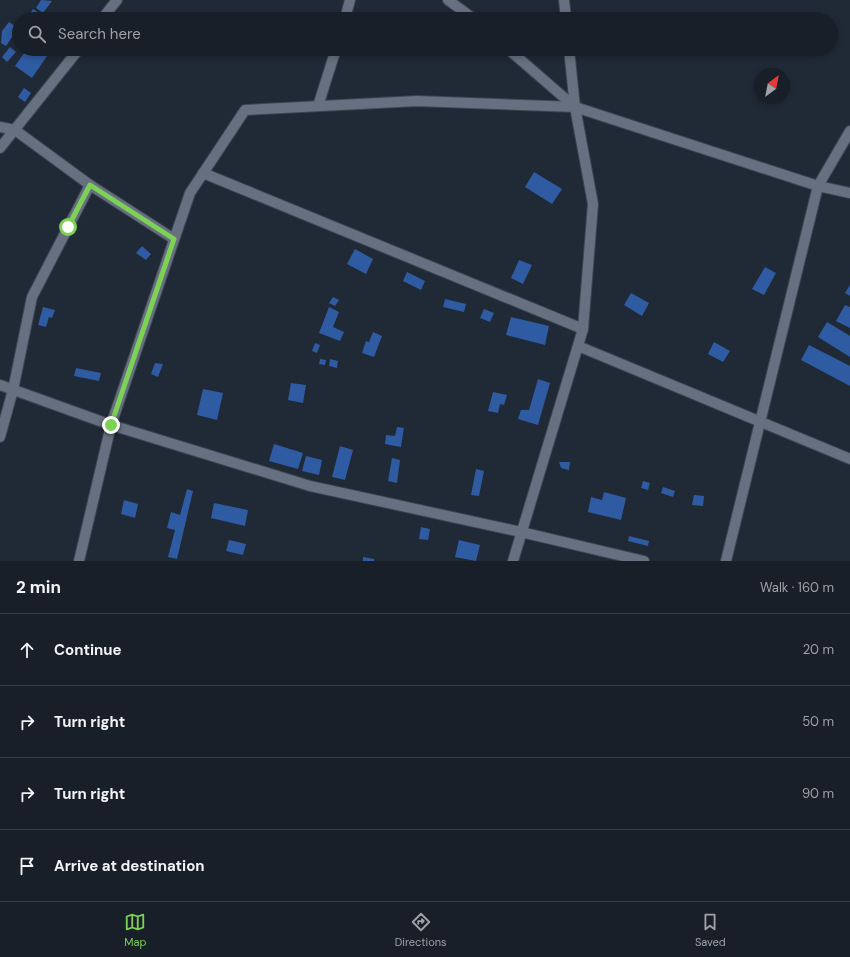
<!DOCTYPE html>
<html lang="en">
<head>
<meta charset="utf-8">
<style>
  :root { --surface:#181f28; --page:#212730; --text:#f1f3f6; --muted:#9fa2a8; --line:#363d45; --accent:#7dd154 }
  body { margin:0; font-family:"DM Sans",sans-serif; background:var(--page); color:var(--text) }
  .compass { position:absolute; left:754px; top:68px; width:36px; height:36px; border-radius:50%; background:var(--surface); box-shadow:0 2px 6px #0003; rotate:32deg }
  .stop { position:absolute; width:12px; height:12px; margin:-9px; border:3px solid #7dd154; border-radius:50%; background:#fff }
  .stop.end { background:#7dd154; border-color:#fff; box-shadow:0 1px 4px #0008 }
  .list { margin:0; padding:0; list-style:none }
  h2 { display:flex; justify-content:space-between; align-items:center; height:52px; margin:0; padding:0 16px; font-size:17px }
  h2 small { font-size:13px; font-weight:400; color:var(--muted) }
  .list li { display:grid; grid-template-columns:26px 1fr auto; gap:12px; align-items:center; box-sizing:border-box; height:72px; padding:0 16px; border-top:1px solid var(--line) }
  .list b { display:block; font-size:15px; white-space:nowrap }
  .list em { font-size:13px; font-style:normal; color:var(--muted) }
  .icon { flex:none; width:22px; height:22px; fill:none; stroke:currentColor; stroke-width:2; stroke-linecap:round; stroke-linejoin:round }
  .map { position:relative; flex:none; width:850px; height:561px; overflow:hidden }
  .search { position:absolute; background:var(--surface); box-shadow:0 2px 6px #0003; left:12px; right:12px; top:12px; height:44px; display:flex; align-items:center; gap:10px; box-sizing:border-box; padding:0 14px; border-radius:22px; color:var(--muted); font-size:15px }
  .sheet { height:340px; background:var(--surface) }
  nav { display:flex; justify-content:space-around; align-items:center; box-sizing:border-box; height:56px; border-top:1px solid var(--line); background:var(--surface); font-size:11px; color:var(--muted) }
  nav a { display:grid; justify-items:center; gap:2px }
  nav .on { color:var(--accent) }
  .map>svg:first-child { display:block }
</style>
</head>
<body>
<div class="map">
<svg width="850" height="561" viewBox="0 0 850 561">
  <rect width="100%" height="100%" fill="#202936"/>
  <g fill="#2f5ba2">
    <polygon points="41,0 52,1 43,13 36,8"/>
    <polygon points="33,9 44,16 42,19 27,19"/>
    <polygon points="9,22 18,28 6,46 1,43 2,31"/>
    <polygon points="10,47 16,52 7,62 2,57"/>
    <polygon points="27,49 38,49 47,56 32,78 15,66"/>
    <polygon points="24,88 31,93 25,102 18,97"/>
    <polygon points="534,172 562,189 552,204 525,187"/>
    <polygon points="142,246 151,254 146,260 136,253"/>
    <polygon points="355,249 373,259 366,274 347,264"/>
    <polygon points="519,260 532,265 523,284 511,278"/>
    <polygon points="765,267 776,273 764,295 752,289"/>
    <polygon points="407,272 425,281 421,290 403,281"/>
    <polygon points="850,285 850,296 845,293"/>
    <polygon points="631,293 649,303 642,316 624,305"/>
    <polygon points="333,297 339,300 335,306 329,303"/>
    <polygon points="445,299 466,304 464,312 443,307"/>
    <polygon points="845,305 850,307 850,328 836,321"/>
    <polygon points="43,307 55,310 52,318 49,317 46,327 38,325"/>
    <polygon points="329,307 339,312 333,327 344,332 340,341 319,333"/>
    <polygon points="484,309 494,313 490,322 480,318"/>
    <polygon points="511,317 549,326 545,345 506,335"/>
    <polygon points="827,322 850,336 850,357 818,337"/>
    <polygon points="373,332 382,336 374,357 362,353 366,341 369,342"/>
    <polygon points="714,342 730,351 723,362 708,354"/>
    <polygon points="315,343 320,345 317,353 312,351"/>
    <polygon points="809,345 850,366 850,386 801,360"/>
    <polygon points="320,359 326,360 325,365 319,364"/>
    <polygon points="330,359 338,361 337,368 329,366"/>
    <polygon points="155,363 163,364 158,377 151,374"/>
    <polygon points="76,368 101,373 99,381 74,376"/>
    <polygon points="538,379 550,383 538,425 518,419 521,410 529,410"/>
    <polygon points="291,383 306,385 303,403 288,400"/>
    <polygon points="203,389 223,393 217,420 197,415"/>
    <polygon points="493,392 507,395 504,405 500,404 498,413 488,411"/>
    <polygon points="397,427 404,428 401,447 385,444 386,435 395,436"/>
    <polygon points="274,444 303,453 298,469 269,461"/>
    <polygon points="340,446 353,450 345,480 332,477"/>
    <polygon points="306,456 322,460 319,475 302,471"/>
    <polygon points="392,458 400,460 397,483 388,481"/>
    <polygon points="559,462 570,462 569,470 561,468"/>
    <polygon points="476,469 484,471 479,496 471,495"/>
    <polygon points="643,481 650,483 648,490 641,488"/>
    <polygon points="663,487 675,491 673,497 661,493"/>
    <polygon points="187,489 193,491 177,559 168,557 175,530 167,528 171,512 180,515"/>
    <polygon points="604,492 626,498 621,520 588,512 591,497 602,500"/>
    <polygon points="694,495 704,496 703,506 692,505"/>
    <polygon points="124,500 138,504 135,518 121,514"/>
    <polygon points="214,503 248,510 245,526 211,518"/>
    <polygon points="421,527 430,529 428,540 419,539"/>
    <polygon points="629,536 649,541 648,546 628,541"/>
    <polygon points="229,540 246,544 243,555 226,551"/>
    <polygon points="459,540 480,545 476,561 455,557"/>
    <polygon points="363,557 374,559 374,561 363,561"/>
  </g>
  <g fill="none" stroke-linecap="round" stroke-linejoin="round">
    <g stroke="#3d4551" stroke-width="12">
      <g id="minor">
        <polyline points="448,0 474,19"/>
        <polyline points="564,0 566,19"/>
        <polyline points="102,19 117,0"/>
        <polyline points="345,19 350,0"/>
        <polyline points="508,49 575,107"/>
        <polyline points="318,106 336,49"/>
        <polyline points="0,127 15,130 90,185 174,239"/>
        <polyline points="0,148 79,49"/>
        <polyline points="203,173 583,329"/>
        <polyline points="578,346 850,459"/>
        <polyline points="0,385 111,425 310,486 521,532 644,561"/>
        <polyline points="0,437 13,390 32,297 90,185"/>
        <polyline points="79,561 111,425 190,193 245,110 417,101 575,107 818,186 850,193"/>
        <polyline points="513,561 583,329 593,204 575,107 569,49"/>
        <polyline points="726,561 818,186 850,131"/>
      </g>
    </g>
    <use href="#minor" stroke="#667081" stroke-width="10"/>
  </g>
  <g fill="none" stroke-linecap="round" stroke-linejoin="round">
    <polyline stroke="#7dd154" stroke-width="5" points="68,227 90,185 174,239 111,425"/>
  </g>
</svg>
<svg class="compass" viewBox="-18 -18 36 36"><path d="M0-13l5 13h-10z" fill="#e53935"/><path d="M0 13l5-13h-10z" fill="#9fa2a8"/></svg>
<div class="stop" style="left:68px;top:227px"></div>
<div class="stop end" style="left:111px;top:425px"></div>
<div class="search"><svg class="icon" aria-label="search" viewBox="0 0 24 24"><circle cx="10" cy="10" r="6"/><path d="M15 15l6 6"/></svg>Search here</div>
</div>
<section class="sheet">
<h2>2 min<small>Walk · 160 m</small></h2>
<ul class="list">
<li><svg class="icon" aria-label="ahead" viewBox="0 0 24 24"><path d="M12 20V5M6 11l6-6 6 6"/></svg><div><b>Continue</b></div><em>20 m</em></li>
<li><svg class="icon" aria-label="right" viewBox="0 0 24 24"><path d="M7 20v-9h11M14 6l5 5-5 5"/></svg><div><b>Turn right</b></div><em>50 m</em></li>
<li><svg class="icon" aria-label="right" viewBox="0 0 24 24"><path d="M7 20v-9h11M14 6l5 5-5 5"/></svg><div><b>Turn right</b></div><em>90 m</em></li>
<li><svg class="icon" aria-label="arrive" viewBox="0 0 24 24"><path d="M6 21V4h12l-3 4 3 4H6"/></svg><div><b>Arrive at destination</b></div></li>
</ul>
</section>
<nav>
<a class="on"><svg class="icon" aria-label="map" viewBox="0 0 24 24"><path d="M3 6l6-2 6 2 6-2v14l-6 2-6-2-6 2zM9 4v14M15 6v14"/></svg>Map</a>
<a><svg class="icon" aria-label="directions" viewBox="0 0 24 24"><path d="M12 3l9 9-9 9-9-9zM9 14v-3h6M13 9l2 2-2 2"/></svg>Directions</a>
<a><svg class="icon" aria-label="saved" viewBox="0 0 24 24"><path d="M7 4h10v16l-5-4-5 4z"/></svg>Saved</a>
</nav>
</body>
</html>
